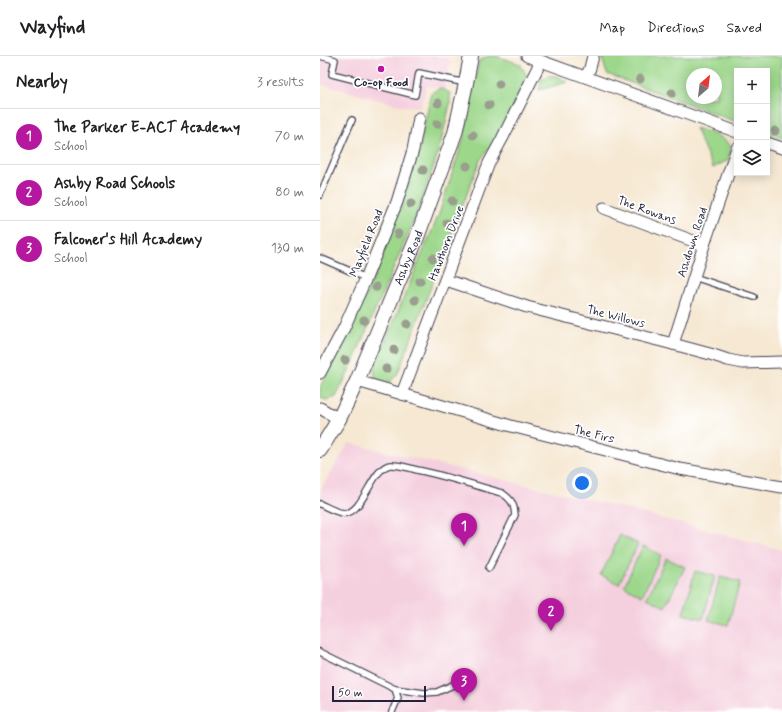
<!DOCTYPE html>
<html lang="en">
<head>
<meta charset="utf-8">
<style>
  :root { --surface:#fff; --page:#f6f6f6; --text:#202124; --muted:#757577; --line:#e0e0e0; --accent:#b5179e }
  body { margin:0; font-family:Mynerve,sans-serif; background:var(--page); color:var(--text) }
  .controls { position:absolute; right:12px; top:12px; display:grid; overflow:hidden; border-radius:0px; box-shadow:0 2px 10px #0003 }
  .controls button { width:36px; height:36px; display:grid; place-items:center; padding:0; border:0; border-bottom:1px solid var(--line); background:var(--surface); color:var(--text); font:20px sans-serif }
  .compass { position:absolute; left:366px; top:12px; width:36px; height:36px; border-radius:50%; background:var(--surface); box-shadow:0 2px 10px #0003; rotate:28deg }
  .scale { position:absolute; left:12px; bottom:10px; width:94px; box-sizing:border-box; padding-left:4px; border:2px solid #22223b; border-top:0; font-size:11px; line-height:14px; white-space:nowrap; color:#22223b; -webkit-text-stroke:3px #fff; paint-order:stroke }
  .you { position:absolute; left:262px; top:427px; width:14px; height:14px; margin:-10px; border:3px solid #fff; border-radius:50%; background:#1a73e8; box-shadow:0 0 0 6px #1a73e833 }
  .badge { display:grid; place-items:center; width:26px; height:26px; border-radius:50%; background:var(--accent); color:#fff; font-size:13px; font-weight:700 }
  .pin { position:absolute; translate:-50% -33px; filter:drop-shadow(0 1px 2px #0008) }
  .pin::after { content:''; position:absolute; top:21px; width:14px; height:12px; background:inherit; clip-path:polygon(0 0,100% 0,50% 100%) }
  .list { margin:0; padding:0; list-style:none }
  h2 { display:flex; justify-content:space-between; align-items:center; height:52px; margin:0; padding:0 16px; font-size:17px }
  h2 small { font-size:13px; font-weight:400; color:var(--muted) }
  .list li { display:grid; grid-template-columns:26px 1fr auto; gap:12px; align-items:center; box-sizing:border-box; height:56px; padding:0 16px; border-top:1px solid var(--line) }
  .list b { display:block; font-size:15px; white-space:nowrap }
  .list p { margin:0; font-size:13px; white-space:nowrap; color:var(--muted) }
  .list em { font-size:13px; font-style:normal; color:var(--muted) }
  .icon { flex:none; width:22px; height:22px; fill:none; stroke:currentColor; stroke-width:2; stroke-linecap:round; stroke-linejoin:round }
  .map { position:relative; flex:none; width:462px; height:656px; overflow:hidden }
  header { display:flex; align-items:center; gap:24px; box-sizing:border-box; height:56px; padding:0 20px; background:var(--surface); border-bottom:1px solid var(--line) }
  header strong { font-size:19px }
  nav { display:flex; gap:22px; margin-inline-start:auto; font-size:14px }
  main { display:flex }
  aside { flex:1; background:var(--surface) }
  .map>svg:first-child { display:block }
</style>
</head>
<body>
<header>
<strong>Wayfind</strong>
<nav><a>Map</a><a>Directions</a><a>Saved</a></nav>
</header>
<main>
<aside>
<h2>Nearby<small>3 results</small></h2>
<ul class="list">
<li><span class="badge">1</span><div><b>The Parker E-ACT Academy</b><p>School</p></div><em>70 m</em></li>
<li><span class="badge">2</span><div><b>Ashby Road Schools</b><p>School</p></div><em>80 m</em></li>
<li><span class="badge">3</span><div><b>Falconer's Hill Academy</b><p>School</p></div><em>130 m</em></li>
</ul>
</aside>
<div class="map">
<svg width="462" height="656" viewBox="0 0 462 656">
  <rect width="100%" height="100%" fill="#fff"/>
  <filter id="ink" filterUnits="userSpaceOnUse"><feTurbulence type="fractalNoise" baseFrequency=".025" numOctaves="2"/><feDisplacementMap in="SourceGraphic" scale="8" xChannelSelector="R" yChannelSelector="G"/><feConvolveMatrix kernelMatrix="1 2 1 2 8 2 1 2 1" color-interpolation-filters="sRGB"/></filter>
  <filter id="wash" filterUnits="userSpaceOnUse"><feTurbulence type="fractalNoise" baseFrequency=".012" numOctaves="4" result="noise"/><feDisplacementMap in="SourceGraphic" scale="16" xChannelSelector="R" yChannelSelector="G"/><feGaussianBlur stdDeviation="0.9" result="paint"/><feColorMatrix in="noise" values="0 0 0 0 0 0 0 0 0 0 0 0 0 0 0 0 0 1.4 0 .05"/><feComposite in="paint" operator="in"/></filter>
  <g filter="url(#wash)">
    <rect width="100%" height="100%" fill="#f6e8d2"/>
    <g fill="#f4cfdd">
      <polygon points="0,0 119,0 123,1 131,5 125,32 106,30 101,51 82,50 0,28"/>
      <polygon points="29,387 307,453 462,494 462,656 0,656 0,434"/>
    </g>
    <g fill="#9cd78a" stroke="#5f7c62" fill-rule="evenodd">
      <polygon points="168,0 176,0 200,8 207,20 181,77 160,104 77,319 70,326 62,326 55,320 54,312 119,158 143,84 159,5"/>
      <path d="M282,0h180v82l-15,-5v-62h-30v51l-130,-48 -5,-16zM372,18h24v24h-24z"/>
      <polygon points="228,20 237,20 248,26 219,34 222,23"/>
      <polygon points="120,32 130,37 130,48 119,94 99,153 30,313 16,341 7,344 0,342 0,331 38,258 60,207 85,139 100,91 111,37"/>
      <path d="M375,72c15,5 28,7 37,20l-4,12 -15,8z"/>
      <polygon points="300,479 318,488 299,528 281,519"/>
      <polygon points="323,490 341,499 322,540 304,530"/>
      <polygon points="346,502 365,511 345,551 327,542"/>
      <polygon points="375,515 395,520 383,563 363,558"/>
      <polygon points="400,521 420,526 408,569 388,564"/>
    </g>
  </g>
  <g filter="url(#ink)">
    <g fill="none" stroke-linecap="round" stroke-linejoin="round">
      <g stroke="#424052" stroke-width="8">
        <g id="service">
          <polyline points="0,0 15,4 12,18 95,39 99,17 146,27"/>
          <polyline points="0,139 32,64"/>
          <polyline points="0,202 46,222"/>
          <polyline points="374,221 434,241"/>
          <path d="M0,448c7,3 15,8 23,9 20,3 28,-45 47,-48 9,-1 18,3 27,5 29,6 57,15 85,23 10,7 12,11 13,22l-26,53"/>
          <polyline points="0,596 75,633 78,642 72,656"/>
          <polyline points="75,633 104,637 117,636 135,628"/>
        </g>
      </g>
      <g stroke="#424052" stroke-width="13">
        <g id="minor">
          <polyline points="207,0 417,76"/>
          <polyline points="266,21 270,12 273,0"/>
          <polyline points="447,87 462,92"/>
          <polyline points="284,152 384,189"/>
          <polyline points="126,224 207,251 353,288 390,298 408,304 423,307 462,306"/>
          <polyline points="353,288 384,189 417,92"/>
          <polyline points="0,317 24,272 46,222 77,146 93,94 99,62"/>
          <polyline points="37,325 82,338 169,107 182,83 221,5"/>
          <polyline points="82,338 191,370 360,413 462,431"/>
          <polyline points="0,352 19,363"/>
        </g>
      </g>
      <g stroke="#424052" stroke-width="16">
        <g id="tertiary">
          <path id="s1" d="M0,394l19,-31 18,-38 59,-141 39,-107 11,-50 5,-27"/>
        </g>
      </g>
      <use href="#service" stroke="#fff" stroke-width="5.5"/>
      <use href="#minor" stroke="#fff" stroke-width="11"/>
      <use href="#tertiary" stroke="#fff" stroke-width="14"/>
    </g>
    <g fill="#999e8e">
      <circle cx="320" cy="23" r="4.5"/>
      <circle cx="179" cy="28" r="4.5"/>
      <circle cx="352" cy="37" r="4.5"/>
      <circle cx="118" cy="47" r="4.5"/>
      <circle cx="169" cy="49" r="4.5"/>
      <circle cx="117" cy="68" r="4.5"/>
      <circle cx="455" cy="75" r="4.5"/>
      <circle cx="153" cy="79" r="4.5"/>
      <circle cx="147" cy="110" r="4.5"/>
      <circle cx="103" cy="114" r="4.5"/>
      <circle cx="132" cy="145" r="4.5"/>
      <circle cx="91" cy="148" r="4.5"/>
      <circle cx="127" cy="167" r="4.5"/>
      <circle cx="78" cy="178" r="4.5"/>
      <circle cx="113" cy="202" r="4.5"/>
      <circle cx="100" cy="225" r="4.5"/>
      <circle cx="56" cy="231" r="4.5"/>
      <circle cx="95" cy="244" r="4.5"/>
      <circle cx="44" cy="264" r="4.5"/>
      <circle cx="87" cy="268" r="4.5"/>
      <circle cx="74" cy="294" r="4.5"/>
      <circle cx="25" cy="304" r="4.5"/>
      <circle cx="66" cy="313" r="4.5"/>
    </g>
  </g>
  <circle fill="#b5179e" stroke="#fff" stroke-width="1.5" cx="61" cy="13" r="4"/>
  <g text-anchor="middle" stroke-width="3.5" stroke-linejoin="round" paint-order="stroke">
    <g font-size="12" font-weight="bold" fill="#22223b" stroke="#fff">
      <text x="61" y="30">Co-op Food</text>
    </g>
    <g font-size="12" fill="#22223b" stroke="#fff">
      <text transform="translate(327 154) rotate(20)" y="4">The Rowans</text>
      <text transform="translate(372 186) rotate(-72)" y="4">Ashdown Road</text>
      <text transform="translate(46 187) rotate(-68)" y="4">Mayfield Road</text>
      <text transform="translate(126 187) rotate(-69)" y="4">Hawthorn Drive</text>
      <text dy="4" stroke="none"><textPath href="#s1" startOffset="212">Ashby Road</textPath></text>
      <text transform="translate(296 260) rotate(14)" y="4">The Willows</text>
      <text transform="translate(274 378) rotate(14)" y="4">The Firs</text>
    </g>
  </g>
</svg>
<div class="controls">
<button>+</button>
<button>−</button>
<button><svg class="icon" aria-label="layers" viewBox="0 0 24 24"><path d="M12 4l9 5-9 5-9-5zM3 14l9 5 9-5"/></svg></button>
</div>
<svg class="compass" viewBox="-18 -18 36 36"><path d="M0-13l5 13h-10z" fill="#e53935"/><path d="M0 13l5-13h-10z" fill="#757577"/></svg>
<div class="scale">50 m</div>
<div class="you"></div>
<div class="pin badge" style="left:144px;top:490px">1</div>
<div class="pin badge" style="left:231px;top:575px">2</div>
<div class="pin badge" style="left:144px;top:645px">3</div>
</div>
</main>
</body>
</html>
